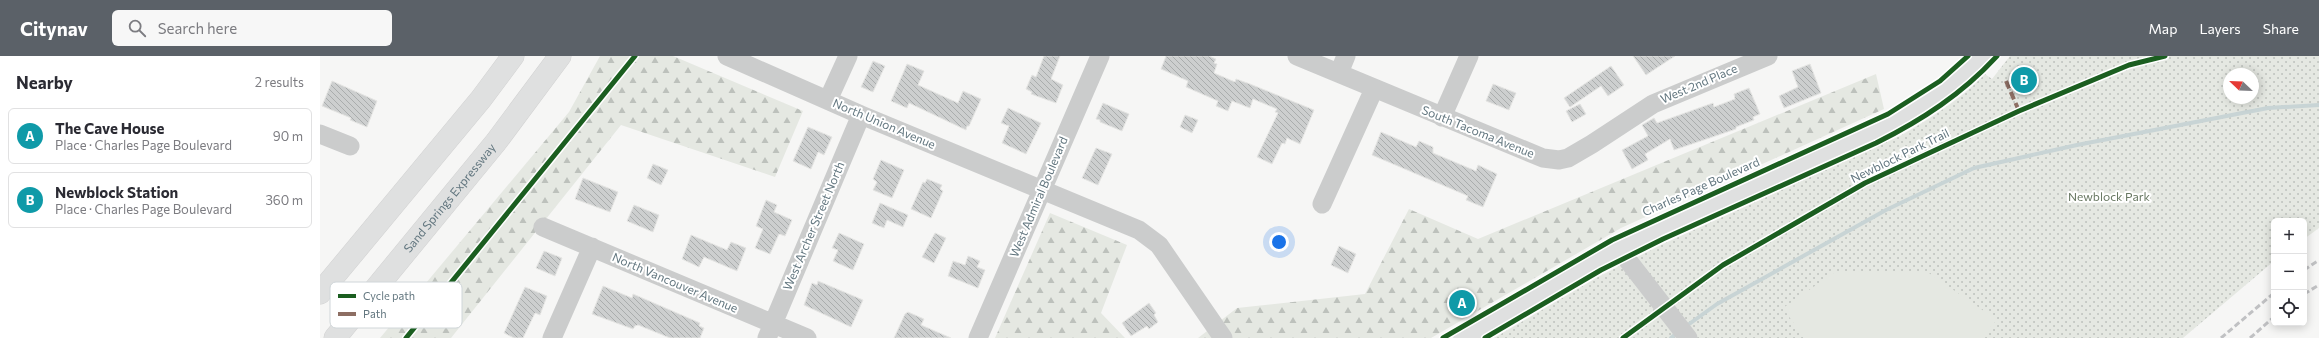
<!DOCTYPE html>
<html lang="en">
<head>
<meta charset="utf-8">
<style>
  :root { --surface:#fff; --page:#f7f7f7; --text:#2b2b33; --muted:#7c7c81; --line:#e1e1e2; --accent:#5b6168 }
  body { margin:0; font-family:Commissioner,sans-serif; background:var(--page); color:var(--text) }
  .controls { position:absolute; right:12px; bottom:12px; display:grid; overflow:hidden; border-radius:6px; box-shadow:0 2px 10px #0003 }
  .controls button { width:36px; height:36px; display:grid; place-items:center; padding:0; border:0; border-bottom:1px solid var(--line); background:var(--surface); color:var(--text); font:20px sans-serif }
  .compass { position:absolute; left:1903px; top:12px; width:36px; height:36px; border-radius:50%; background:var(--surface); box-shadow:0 2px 10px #0003; rotate:293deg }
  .you { position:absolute; left:959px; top:186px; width:14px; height:14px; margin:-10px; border:3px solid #fff; border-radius:50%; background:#1a73e8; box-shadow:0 0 0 6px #1a73e833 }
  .badge { display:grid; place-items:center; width:26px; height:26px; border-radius:50%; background:var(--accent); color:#fff; font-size:13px; font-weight:700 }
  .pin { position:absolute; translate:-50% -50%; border:2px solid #fff; box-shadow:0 1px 4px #0006 }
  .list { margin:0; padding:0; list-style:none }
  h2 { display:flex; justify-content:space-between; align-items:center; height:52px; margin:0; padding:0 16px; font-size:17px }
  h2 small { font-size:13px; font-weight:400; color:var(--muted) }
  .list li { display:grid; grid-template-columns:26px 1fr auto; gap:12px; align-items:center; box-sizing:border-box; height:56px; margin:0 8px 8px; padding:0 8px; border:1px solid var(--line); border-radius:6px }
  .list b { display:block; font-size:15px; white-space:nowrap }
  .list p { margin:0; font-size:13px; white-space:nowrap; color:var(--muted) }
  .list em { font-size:13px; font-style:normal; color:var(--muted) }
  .icon { flex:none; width:22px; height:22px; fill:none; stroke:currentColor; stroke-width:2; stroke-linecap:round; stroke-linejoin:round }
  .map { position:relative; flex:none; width:1999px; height:282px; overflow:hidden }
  header { display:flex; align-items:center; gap:24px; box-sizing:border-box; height:56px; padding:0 20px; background:var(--accent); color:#fff }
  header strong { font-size:19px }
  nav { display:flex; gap:22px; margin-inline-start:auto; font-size:14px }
  .search { width:280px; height:36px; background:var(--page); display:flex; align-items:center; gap:10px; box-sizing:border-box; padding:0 14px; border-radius:6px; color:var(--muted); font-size:15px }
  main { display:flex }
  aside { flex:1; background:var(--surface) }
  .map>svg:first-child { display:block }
</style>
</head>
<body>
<header>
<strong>Citynav</strong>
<div class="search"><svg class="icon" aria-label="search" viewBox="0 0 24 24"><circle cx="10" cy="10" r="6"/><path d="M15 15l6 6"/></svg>Search here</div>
<nav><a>Map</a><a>Layers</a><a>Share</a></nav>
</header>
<main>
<aside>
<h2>Nearby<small>2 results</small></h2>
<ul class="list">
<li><span class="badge" style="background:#0f9aa8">A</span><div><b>The Cave House</b><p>Place · Charles Page Boulevard</p></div><em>90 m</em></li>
<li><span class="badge" style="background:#0f9aa8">B</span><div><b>Newblock Station</b><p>Place · Charles Page Boulevard</p></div><em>360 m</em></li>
</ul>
</aside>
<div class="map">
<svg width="1999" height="282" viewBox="0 0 1999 282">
  <defs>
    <pattern id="grass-dots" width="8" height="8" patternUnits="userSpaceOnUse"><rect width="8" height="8" fill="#e5e8e2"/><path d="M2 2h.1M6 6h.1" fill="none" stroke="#bdc1bc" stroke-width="1.8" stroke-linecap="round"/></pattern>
    <pattern id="forest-firs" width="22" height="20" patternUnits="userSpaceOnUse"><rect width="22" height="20" fill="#e5e8e2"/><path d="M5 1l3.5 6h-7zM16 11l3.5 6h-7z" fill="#bdc1bc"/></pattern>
    <pattern id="building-back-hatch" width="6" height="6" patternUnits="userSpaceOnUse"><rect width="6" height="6" fill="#cdcfcf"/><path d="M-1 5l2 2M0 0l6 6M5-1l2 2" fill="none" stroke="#aaadad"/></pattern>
  </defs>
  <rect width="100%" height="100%" fill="#f6f6f5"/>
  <path fill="url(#grass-dots)" fill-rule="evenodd" d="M1690,0H1999V172L1984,183V165H1954V205L1863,282H1174L1278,221L1343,188L1580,80C1611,62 1640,44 1665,18L1672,23ZM1909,18H1933V42H1909Z"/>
  <path fill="url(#forest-firs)" d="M280,0H353L483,55L455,121L301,69L131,282H60L249,56Z
    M1556,18L1564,53L1301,172L1111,282H878L917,252L1045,238L1089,153L1158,183Z
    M730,157L807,189L781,257L805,282H675Z"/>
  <path fill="#e5e8e2" d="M1606,215L1677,264L1661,282H1484L1463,252L1515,216Z"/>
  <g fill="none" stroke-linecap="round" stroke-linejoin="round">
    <path stroke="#c8d4d5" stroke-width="4" d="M1365,271L1397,248L1566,154L1654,112L1757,89L1948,52L1999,49
      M1351,282L1358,276"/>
  </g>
  <path fill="url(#building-back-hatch)" stroke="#e6e6e4" d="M724,0H740L731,23L743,29L736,47L711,38L712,36L706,33L712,19L716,21Z
    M846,0H889L896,3L894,7L897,8L894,17L915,26L916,23L930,28L994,54L980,88L967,82L965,88L962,87L952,108L937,101L958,57L955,56L957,53L933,43L930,52L912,45L908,55L896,50L898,45L866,31L868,25L841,13Z
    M1313,0H1355L1326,19Z
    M553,5L565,10L553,36L541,31Z
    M587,8L604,15L598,29L638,47L643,35L661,43L649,70H647L646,74L589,47L587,52L571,45Z
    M1490,8L1501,37L1464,52L1459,40L1478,31L1472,15Z
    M1291,10L1304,29L1288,40L1281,30L1250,51L1244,42Z
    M12,25L57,45L47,71L30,64L31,62L2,50Z
    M1173,28L1196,37L1189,54L1166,45Z
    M1429,32L1440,58L1433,61L1434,64L1416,71V73L1354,94L1350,83L1325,98L1328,104L1312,113L1302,94L1328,80L1322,69L1334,62L1337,67L1393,47L1394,51L1415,43L1414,38Z
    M783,47L809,58L802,75L780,66V64L776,63Z
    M1260,48L1266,58L1252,66L1246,55Z
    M688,52L721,67L706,98L682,87L689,70L681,67Z
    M865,59L878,64L872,77L860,71Z
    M488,71L512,81L504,99L498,96L491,113L473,105Z
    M1061,76L1096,91L1099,85L1113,91V97L1156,115L1158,109L1177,118L1163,151L1146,144L1148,140L1052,99Z
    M776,92L792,98L778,129L762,122Z
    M561,104L584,114L572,142L553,134L557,126L553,123Z
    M333,108L348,114L341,129L327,122Z
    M263,122L298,136L290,156L255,143Z
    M607,123L622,129L620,133L623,135L611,162L591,153L603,126L605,127Z
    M446,144L457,149L454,156L472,164L465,180L459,178L450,198L435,192L443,173L436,170Z
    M560,147L588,159L583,171L567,164L564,172L552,167Z
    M314,149L339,159L333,176L307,165Z
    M519,177L544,188L533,214L513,205L518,194L512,192Z
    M615,177L626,182L614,207L602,201Z
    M371,179L407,194L411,186L426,192L417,215L384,201L379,211L362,203Z
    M1019,190L1036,198L1028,217L1011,209Z
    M224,195L242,202L235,220L216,212Z
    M648,200L660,205L657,211L665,214L658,232L628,220L633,205L645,209Z
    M498,225L543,244L531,271L484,249L492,227L497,229Z
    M283,230L312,242L313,238L380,267L379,270L384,272L380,282H350L318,269L315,270L313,273L272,258Z
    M205,231L227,240L220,259L215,257L203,282H194L184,277Z
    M829,247L836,257L834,259L838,266L829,273L827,270L811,280L802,267Z
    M588,256L604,263L601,269L631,282H574L585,258Z"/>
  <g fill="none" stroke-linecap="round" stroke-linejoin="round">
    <defs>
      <path id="major" d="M1145,282L1299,193L1582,64L1639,24L1663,0"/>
      <g id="highway">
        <path d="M0,237L161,43L193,0"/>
        <path id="s1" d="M15,282L176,86L240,0"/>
      </g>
    </defs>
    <use href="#major" stroke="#d2d3d3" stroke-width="23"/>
    <use href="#highway" stroke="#d2d2d2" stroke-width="23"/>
    <path stroke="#cbcccc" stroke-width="19" d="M407,0L541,59L819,174L839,189L903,282
      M977,0L1223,102L1239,104L1248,102L1272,88L1333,48L1448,0
      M1019,17L1026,0
      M508,44L528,0
      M1122,61L1149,0
      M0,78L30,90
      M1002,148L1054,33
      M223,171L487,282
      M1299,193L1368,282
      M232,282L272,191
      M447,282L541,59
      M658,282L780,0"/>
    <use href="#major" stroke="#dfe0e0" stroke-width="22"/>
    <use href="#highway" stroke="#dfe0e0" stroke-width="22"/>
    <path stroke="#c0c1c3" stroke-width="3" stroke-dasharray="6 3" stroke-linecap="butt" d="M1984,214L1999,204
      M1984,238L1999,229
      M1901,282L1954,237
      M1930,282L1954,261"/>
    <path stroke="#8d6e63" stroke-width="4" stroke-dasharray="8 4" stroke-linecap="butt" d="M1686,25L1699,55"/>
    <defs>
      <path id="cycleway" d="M86,282L315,0
        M1123,282L1292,184L1568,58L1620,25L1648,0
        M1165,282L1281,214L1343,183L1556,87C1602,64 1642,38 1677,0
        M1303,282L1403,209L1545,127L1699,55L1809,9L1845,0"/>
    </defs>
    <use href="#cycleway" stroke="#fff" stroke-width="8"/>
    <use href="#cycleway" stroke="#1b5e20" stroke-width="5"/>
  </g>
  <g text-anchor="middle" stroke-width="4" stroke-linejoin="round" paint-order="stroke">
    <g font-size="12" fill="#62767f" stroke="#fff">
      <text transform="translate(1379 28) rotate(-23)" y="4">West 2nd Place</text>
      <text transform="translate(564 68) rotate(23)" y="4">North Union Avenue</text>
      <text transform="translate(1158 76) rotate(22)" y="4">South Tacoma Avenue</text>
      <text transform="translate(1580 100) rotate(-26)" y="4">Newblock Park Trail</text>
      <text transform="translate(1381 131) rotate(-24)" y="4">Charles Page Boulevard</text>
      <text transform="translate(719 141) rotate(-67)" y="4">West Admiral Boulevard</text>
      <text dy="4" stroke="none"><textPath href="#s1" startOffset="181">Sand Springs Expressway</textPath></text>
      <text transform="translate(494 170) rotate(-67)" y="4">West Archer Street North</text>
      <text transform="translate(355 227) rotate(23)" y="4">North Vancouver Avenue</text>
    </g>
    <g font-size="12" fill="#677761" stroke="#fff">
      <text x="1789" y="145">Newblock Park</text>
    </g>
  </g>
  <rect x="10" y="226" width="132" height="46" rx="6" fill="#fff" stroke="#d0d6d9" stroke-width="1"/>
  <rect x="18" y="238" width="18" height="4" fill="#1b5e20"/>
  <rect x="18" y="256" width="18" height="4" fill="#8d6e63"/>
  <g font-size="11" fill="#62767f">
    <text x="43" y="244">Cycle path</text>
    <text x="43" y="262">Path</text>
  </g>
</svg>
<div class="controls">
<button>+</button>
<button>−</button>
<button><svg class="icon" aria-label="locate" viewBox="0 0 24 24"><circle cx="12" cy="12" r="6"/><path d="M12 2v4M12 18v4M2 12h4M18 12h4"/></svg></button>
</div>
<svg class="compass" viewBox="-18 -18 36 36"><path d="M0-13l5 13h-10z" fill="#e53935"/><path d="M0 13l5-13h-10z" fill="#7c7c81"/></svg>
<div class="you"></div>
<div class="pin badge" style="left:1142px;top:247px;background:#0f9aa8">A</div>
<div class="pin badge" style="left:1704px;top:24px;background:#0f9aa8">B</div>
</div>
</main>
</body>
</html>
